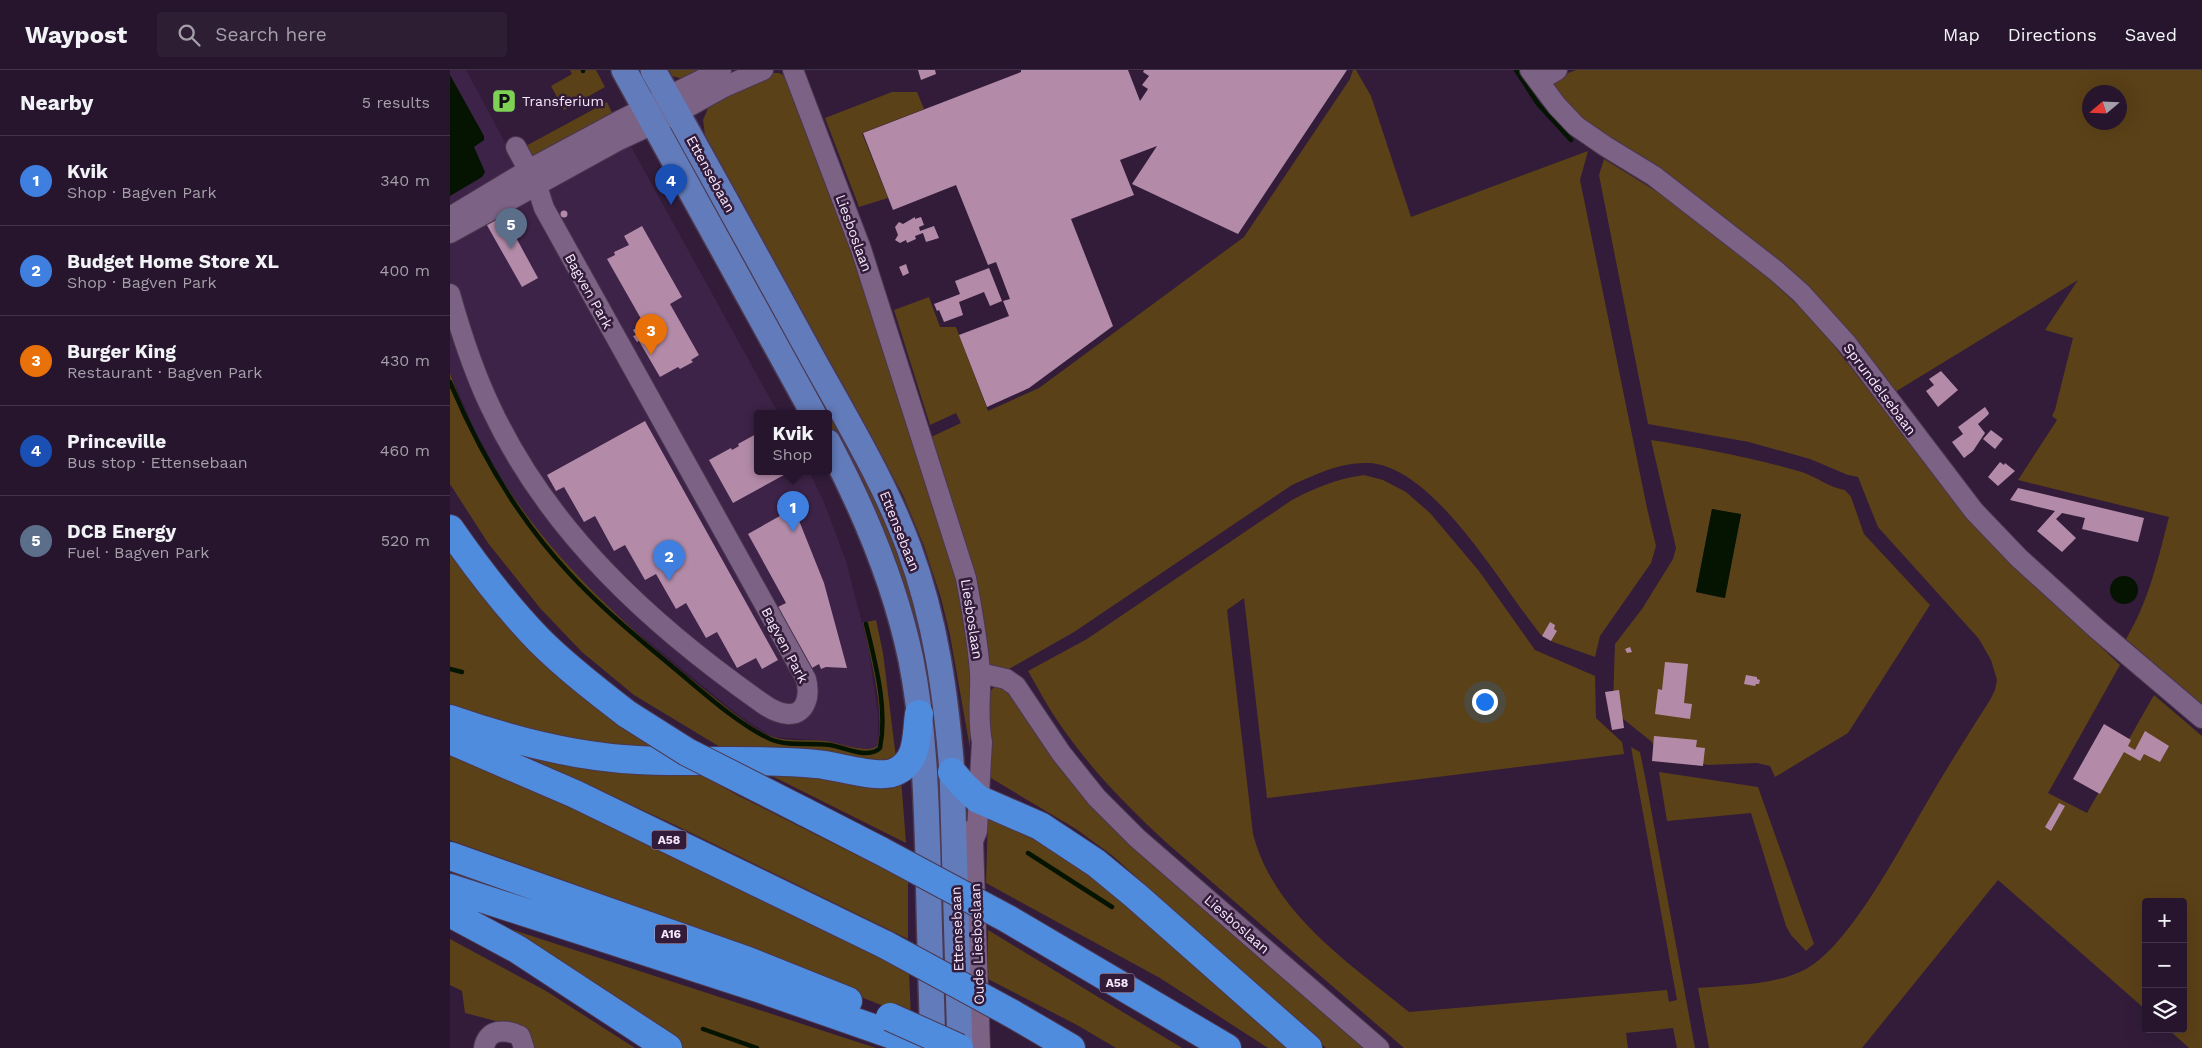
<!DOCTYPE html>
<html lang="en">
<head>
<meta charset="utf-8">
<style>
  :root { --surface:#26152c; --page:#2e1e34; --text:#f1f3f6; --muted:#a49fa9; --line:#423448; --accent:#0f766e }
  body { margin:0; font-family:"Work Sans",sans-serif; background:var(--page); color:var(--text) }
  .controls { position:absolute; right:15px; bottom:15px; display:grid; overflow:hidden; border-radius:5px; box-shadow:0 5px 20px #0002 }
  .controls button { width:45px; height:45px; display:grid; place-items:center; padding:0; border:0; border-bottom:1px solid var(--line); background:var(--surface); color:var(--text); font:25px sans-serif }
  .compass { position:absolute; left:1632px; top:15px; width:45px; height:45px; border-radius:50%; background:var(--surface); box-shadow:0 5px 20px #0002; rotate:251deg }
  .you { position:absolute; left:1034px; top:631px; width:18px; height:18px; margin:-12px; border:4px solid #fff; border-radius:50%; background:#1a73e8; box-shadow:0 0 0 8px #1a73e833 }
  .badge { display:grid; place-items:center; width:32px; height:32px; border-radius:50%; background:var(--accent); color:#fff; font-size:16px; font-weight:700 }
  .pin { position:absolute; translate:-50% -41px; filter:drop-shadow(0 1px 2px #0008) }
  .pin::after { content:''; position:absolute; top:26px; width:18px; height:15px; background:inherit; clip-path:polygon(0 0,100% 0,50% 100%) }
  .popup { position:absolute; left:304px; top:340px; width:78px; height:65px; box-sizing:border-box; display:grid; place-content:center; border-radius:5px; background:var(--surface); filter:drop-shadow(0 1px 4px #0005); font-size:16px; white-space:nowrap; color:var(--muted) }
  .popup b { font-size:19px; color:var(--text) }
  .popup::after { content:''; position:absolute; left:50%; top:100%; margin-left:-10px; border:10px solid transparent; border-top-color:var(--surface) }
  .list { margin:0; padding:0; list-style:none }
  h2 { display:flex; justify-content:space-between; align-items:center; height:65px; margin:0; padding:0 20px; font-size:21px }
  h2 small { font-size:16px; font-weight:400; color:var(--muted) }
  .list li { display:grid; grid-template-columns:32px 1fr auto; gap:15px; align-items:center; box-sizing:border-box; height:90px; padding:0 20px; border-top:1px solid var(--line) }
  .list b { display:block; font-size:19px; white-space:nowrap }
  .list p { margin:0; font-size:16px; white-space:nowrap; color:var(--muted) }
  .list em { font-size:16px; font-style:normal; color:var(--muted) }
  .icon { flex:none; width:28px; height:28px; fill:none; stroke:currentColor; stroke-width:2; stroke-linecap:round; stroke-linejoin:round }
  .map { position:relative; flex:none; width:1752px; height:978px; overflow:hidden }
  header { display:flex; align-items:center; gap:30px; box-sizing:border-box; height:70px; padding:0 25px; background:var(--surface); border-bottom:1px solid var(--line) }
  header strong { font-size:24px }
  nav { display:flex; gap:28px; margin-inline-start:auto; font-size:18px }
  .search { width:350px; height:45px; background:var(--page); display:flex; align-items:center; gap:12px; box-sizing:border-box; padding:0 18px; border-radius:5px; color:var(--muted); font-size:19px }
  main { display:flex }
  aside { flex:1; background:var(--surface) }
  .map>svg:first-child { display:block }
</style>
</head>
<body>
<header>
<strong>Waypost</strong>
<div class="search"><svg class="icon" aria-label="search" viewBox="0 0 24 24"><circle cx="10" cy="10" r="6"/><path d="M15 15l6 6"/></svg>Search here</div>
<nav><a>Map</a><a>Directions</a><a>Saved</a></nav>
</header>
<main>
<aside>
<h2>Nearby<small>5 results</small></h2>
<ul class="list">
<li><span class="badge" style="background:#3f7fe0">1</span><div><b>Kvik</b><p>Shop · Bagven Park</p></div><em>340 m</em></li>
<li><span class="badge" style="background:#3f7fe0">2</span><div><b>Budget Home Store XL</b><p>Shop · Bagven Park</p></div><em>400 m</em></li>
<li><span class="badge" style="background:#e8710a">3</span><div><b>Burger King</b><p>Restaurant · Bagven Park</p></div><em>430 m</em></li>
<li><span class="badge" style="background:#1a4fb4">4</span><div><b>Princeville</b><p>Bus stop · Ettensebaan</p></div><em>460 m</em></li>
<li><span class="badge" style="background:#5c6f8a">5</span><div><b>DCB Energy</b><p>Fuel · Bagven Park</p></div><em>520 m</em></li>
</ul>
</aside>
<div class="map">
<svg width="1752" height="978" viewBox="0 0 1752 978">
  <rect width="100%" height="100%" fill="#321c3a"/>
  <path fill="#3d2347" d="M0,0H16L83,124L179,73L328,343H308V401H359L373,430L396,491L418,576L428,645V673L424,679L415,680L366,670L322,667L286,643L177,554L125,505L83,456L52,410L25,361L0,303Z"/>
  <path fill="#5b4117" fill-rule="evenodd" d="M120,0H146L155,17L114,40L101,16L122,4Z
    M219,0H256L237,10L222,6Z
    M903,0H906L921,26L961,147L1138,81L1130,110L1197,438L1206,476L1201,493L1150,566L1145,587L1103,572L1091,565C1053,519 984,395 918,393C890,392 867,404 842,415L624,562L557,600L535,595L516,477L481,367L511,353L506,343L480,355L444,240L479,227L490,257H506L538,341L589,318L794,167L900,9Z
    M1126,0H1752V635L1676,569C1699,531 1708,489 1719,447L1568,410L1607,350L1602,346L1605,340L1623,268L1595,260L1628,210L1445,322L1410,279L1127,43L1107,21L1100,10ZM1640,22H1670V52H1640Z
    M320,3H329L337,7L400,165L507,503L521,587L520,678L500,565L491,528L474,476L453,425L255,65L253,50L259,36Z
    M442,22H467L474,39L412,63L438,128L409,137L375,48Z
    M157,32L163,45L87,87L79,85L74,77Z
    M1154,89L1222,131L1292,184L1364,250L1501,426L1607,535L1670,595L1598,723L1637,743L1704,625L1752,666V978H1739L1718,959H1733V832H1696V940L1548,810L1412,978H1259L1248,918C1282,915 1320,916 1352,901C1397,881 1450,778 1476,734C1496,699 1518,665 1540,630L1545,620L1547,610L1541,590L1529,569L1428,457L1408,407L1398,405L1360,389L1299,372L1198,354L1149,105Z
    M296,196L336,256L452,481L486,617L503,978H493L479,633L471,575L460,533L443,483L425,439L378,352V343H373L293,198Z
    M0,303C45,434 141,528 246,613C264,627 303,661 323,667C340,672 359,669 376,671C388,673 418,684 427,676C436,645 420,585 413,553L426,550L433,583L446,688L434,692L280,683L184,625L132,582L90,538L38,473L0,414Z
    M1201,370C1252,378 1303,388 1352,402C1367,407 1380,418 1395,420L1401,427L1414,464L1480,535L1398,663L1325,707L1320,696L1307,693L1257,695L1231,686L1206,682L1202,672L1167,644L1163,634L1165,574L1192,539L1223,489L1226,478ZM1262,439L1291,445L1274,528L1246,522Z
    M914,405L933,410L956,422L980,443L1029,501L1085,580L1145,606L1146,648L1172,672L1174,684L817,728L794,528L777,540L803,764C824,844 899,893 959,942L1217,920L1219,932L1227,930L1181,677L1190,682L1196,712L1245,978H1227L1223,958L1176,963L1178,978H954L718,774C682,741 648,707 619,667C603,646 591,624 578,601L637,569L842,430C867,417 886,409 914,405Z
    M0,478L170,654L213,683L144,676L0,640Z
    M544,617L556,618L610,696L918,978H876L663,786L626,759L539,707V623Z
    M30,665L235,696L289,726L458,811V869L225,755Z
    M0,678L364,852L459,903L461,947L321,891L190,843L135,818L0,770Z
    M310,700L451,709L456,773Z
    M1209,702L1308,717L1364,874L1356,881L1341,865L1336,856L1301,743L1217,751Z
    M538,744L609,778L851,978H818L710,908L536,813Z
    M33,850L426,978H226Z
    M538,860L732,978H666L627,955L538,909Z
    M0,869L96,921L185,978H85L78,962L65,956L15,943L12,921L0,915Z"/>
  <path fill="#041400" d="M0,5L34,66V70L24,77L35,102L32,107L0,126Z
    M1262,439L1291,444L1275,528L1246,522Z
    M1660 520a14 14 0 1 1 28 0a14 14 0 1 1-28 0Z"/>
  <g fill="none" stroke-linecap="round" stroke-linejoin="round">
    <path stroke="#041400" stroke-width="4.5" d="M133,0V1
      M1066,0L1088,34L1121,70
      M0,312C29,382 67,447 119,503C153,540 193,572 231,604C256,625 291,656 320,669C337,677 361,672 380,675C394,677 418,690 430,678C438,638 425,592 416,554
      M0,599L12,602
      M578,783L662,837
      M253,959L307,978"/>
  </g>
  <path fill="#b38ba8" d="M468,0H485L486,4L471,10Z
    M571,0H678L690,31L698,19L692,15L699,6L693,2L694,0H897L788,164L682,114L707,76L670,90L684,125L621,149L663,256L579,318L537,337L509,265L559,246L553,231L560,229L546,192L538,195L506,115L443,140L413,63L571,2Z
    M51,140L88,208L72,217L34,150Z
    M110.5 144a3.5 3.5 0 1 1 7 0a3.5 3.5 0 1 1-7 0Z
    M465,147V149L471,147L474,155L469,157L470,161L484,156L489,168L476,172L473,163L465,166L466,169L457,173L456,170L450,173L445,170L448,165L445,157L449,152L453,154Z
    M192,156L232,227L220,234L249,285L241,290L243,292L230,299L228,297L210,307L189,271L187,272L183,266L186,265L183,260L194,254L157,189L165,185L164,182L179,175L174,166Z
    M456,194L459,203L453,206L449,197Z
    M539,198L552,231L540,236L534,222L509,232L513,245L494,252L489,240L487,241L484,234L510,224L505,211Z
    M1491,301L1508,320L1488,337L1476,321L1484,315L1479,309Z
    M1535,337L1539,343L1538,345L1528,354L1535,363L1523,381L1514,388L1502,372L1513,364L1508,357Z
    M195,351L328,590L312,599L306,588L287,598L267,562L256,568L236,533L226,539L206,504L195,510L175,475L164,481L145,446L134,452L114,417L106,421L97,405Z
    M1541,360L1553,369L1545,379L1533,369Z
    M308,363V401H332L334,405L283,433L259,390L281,378L282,380L289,376L288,374Z
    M1550,392L1554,395L1555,393L1565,401L1548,416L1538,407Z
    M1568,418L1694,448L1688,472L1632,459L1635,448L1612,443L1606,449L1626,468L1612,482L1587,461L1605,441L1560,430Z
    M344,438L374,513L397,598L376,597L371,599L369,594L362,598L328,537L336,533L298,464Z
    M1100,552L1105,555L1104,559L1107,561L1101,571L1092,566Z
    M1180,577L1182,582L1177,583L1175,579Z
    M1215,592L1238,594L1234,633L1242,634L1240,649L1205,644L1208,619L1212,620Z
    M1296,605L1307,607V609L1310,610L1309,614H1306L1305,616L1294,614Z
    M1169,620L1174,658L1162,660L1155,622Z
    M1654,654L1681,670L1678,676L1685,680L1695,661L1719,676L1710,692L1694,684L1690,691L1674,682L1650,724L1623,709Z
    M1204,666L1247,670L1246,677L1255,678L1253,696L1202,691Z
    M1609,733L1615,736L1601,761L1595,757Z"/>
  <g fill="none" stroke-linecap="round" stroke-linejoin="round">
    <defs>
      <path id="minor" d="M343,0L411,179L516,508C522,540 528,571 530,603C531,626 527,649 532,672L527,761L523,771
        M1080,0L1107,36L1126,56L1155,76L1204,106L1325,200L1351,223L1397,274L1524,441L1569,488L1647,559L1752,648
        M1088,11L1107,0
        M0,147L78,100L169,51L271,0
        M0,163L167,71L227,43L274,17L313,0
        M0,224C11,263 23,301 41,338C99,462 201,555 312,633C327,644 351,653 357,628C358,622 358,616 356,609L94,138L87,116L66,77
        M530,603L556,609L566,616L611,683L647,728L687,768L929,978
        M521,760L523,771L530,978
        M34,978C37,958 56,959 70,966L74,978"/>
      <path id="major" d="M174,0L363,343
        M203,0C255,92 306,185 357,278C393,344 433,408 459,478C486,551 496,626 502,702L510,978
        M378,372C415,442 445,513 461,590C474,655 476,723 478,789C479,852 481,915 483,978"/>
      <path id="highway" d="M0,459C27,498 56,536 89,570C116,597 147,621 177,644
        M0,649C60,670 124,687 188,690C247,693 307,688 366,694C386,695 430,711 447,701C469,690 466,664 469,644
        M0,670L125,724L436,875
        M502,702L514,716L528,729L590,756L646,793L686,826L858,978
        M353,741L431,781
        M0,786L298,891L398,931
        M0,818L311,919L440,964L474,978
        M0,843L67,879L218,978
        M558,849L777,978
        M561,943L621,978"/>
    </defs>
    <use href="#minor" stroke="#4a3750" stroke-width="22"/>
    <use href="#major" stroke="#4a3750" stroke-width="28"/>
    <use href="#highway" stroke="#4a3750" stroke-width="30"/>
    <use href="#minor" stroke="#7c6285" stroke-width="20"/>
    <use href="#major" stroke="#627bba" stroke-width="25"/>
    <use href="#highway" stroke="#508cde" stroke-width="28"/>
    <defs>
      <path id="highway-bridge" d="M177,644L237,682L353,741
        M431,781L558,849
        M436,875L561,943
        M440,947L509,978"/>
    </defs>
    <use href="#highway-bridge" stroke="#4a3750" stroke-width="30" stroke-linecap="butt"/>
    <use href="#highway-bridge" stroke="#508cde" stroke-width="28"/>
  </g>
  <defs>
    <symbol id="parking-square" viewBox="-11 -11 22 22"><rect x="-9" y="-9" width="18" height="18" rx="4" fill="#7dd154" stroke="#321c3a"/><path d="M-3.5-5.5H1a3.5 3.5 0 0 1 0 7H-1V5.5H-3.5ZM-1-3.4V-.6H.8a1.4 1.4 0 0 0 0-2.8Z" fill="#111"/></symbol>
  </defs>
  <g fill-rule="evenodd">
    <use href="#parking-square" x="40" y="17" width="28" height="28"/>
  </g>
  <g text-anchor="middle" stroke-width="5" stroke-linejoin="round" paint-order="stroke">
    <g fill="#321c3a" stroke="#bbaac1" stroke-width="1">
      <rect x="201.5" y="760.5" width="35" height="19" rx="4"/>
      <rect x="205" y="854.5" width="32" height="19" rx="4"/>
      <rect x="649.5" y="903.5" width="35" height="19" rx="4"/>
    </g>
    <g font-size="12" font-weight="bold" fill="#f6e7fb">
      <text x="219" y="774">A58</text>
      <text x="221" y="868">A16</text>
      <text x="667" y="917">A58</text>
    </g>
    <g font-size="14" fill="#f6e7fb" stroke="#321c3a" text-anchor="start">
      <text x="72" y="36">Transferium</text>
    </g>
    <g font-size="14" fill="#f6e7fb" stroke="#321c3a">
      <text transform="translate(261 104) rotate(61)" y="5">Ettensebaan</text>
      <text transform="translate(404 163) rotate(70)" y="5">Liesboslaan</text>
      <text transform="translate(139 221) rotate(61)" y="5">Bagven Park</text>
      <text transform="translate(1430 319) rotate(53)" y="5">Sprundelsebaan</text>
      <text transform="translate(450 461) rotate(68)" y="5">Ettensebaan</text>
      <text transform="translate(522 549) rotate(81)" y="5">Liesboslaan</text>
      <text transform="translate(335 575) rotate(62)" y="5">Bagven Park</text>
      <text transform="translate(787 854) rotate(41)" y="5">Liesboslaan</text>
      <text transform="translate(507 859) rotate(-92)" y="5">Ettensebaan</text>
      <text transform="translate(527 874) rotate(-92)" y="5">Oude Liesboslaan</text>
    </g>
  </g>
</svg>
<div class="controls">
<button>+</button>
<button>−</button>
<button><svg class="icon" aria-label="layers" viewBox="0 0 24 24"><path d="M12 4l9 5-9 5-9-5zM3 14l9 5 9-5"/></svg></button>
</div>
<svg class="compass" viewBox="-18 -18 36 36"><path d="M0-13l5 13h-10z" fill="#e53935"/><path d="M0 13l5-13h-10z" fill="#a49fa9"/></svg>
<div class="you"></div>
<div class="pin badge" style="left:343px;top:462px;background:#3f7fe0">1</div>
<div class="popup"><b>Kvik</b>Shop</div>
<div class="pin badge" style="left:219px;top:511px;background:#3f7fe0">2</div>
<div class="pin badge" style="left:201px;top:285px;background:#e8710a">3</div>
<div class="pin badge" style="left:221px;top:135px;background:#1a4fb4">4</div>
<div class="pin badge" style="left:61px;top:179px;background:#5c6f8a">5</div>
</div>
</main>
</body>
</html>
